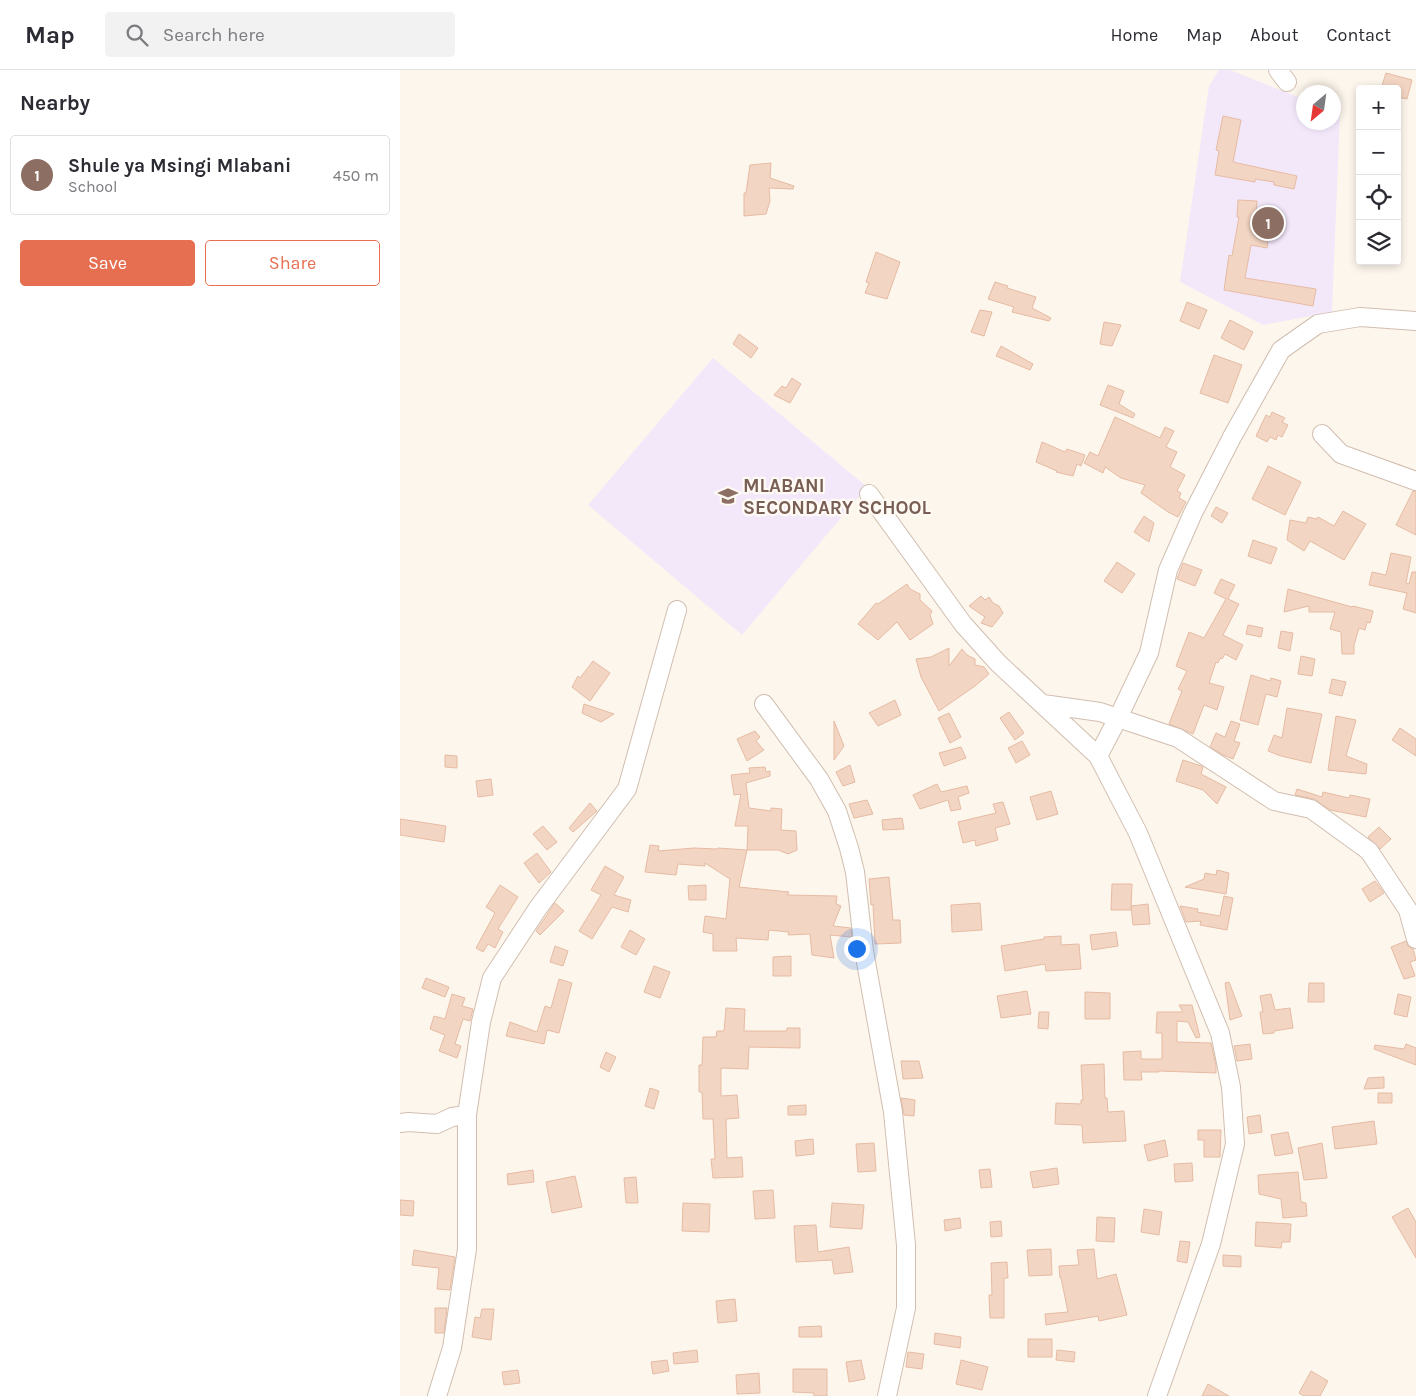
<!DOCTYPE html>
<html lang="en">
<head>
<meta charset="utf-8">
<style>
  :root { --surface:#fff; --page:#f2f2f3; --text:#2b2b33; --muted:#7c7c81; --line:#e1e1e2; --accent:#e76f51 }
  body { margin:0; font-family:Karla,sans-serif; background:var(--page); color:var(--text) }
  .controls { position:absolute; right:15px; top:15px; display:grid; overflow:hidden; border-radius:5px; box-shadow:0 2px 8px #0003 }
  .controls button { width:45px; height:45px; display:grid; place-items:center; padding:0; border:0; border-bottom:1px solid var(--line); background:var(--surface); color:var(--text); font:25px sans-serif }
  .compass { position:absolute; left:896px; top:15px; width:45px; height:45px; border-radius:50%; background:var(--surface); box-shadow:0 2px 8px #0003; rotate:209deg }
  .you { position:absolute; left:456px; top:878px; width:18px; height:18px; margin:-12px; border:4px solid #fff; border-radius:50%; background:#1a73e8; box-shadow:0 0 0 8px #1a73e833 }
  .badge { display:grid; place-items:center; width:32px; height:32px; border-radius:50%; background:var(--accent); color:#fff; font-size:16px; font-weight:700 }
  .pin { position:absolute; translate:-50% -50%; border:2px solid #fff; box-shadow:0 1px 5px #0006 }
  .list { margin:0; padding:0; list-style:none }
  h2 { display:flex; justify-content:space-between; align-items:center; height:65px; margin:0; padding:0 20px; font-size:21px }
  h2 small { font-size:16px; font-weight:400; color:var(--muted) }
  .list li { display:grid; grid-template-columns:32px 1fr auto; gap:15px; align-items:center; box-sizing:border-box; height:80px; margin:0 10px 10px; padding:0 10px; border:1px solid var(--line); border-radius:5px }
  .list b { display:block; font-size:19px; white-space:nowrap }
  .list p { margin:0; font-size:16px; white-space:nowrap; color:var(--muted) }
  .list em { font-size:16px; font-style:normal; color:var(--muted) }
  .actions { display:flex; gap:10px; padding:15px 20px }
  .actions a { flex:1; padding:11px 0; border:1px solid var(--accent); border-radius:5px; text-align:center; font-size:18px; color:var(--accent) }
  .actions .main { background:var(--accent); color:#fff }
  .icon { flex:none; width:28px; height:28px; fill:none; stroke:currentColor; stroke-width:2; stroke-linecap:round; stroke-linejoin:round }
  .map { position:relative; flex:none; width:1016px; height:1326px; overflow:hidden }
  header { display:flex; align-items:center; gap:30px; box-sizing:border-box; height:70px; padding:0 25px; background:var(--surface); border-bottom:1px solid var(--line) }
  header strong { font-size:24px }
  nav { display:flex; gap:28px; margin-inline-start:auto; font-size:18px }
  .search { width:350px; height:45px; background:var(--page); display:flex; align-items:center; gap:12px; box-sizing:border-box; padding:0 18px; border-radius:5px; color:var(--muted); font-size:19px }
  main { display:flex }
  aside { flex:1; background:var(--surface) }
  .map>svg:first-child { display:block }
</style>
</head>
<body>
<header>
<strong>Map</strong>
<div class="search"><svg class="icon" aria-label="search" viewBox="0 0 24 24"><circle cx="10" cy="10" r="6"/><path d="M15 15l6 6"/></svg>Search here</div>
<nav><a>Home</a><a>Map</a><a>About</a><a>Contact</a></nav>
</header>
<main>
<aside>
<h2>Nearby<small></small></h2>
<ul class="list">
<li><span class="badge" style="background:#8d6e63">1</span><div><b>Shule ya Msingi Mlabani</b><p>School</p></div><em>450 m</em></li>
</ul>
<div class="actions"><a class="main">Save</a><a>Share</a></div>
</aside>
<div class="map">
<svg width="1016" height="1326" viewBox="0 0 1016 1326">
  <rect width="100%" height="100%" fill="#fdf6ec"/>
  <path fill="#f3e8fa" d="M819,0H830L903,29L904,52H934V41L940,43L932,242L863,255L780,212L809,16Z
    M313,288L467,417L342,565L188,435Z"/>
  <path fill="#f3d5c3" stroke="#e6bba3" d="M986,3L1012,10L1007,29L997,27V19H981Z
    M823,46L841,50L833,92L897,106L894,119L874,115V112L855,109V112L815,105L819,81L816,80Z
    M371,93L370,108L394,116L393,119L369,118L370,131L366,144L344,146V123H346L350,95Z
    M838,130L857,131L855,153L870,155L867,178L851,175L845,208L916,219L913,236L824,220L829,185L832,186L839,147H837Z
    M476,182L500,192L487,229L465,223L469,213L466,212Z
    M595,212L608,216L607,218L636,227L632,238L651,248L649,251L612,242L614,237L588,229Z
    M787,232L807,240L799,259L780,251Z
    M580,240L592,242L584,266L571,262Z
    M830,250L853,262L844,280L821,268Z
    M704,252L721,255L712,276L700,274Z
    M339,264L358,278L351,288L333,274Z
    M601,276L633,294L630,300L596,286Z
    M814,285L842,295L828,333L800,323Z
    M392,308L401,314L390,333L374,325L382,316L386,318Z
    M708,315L724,321L719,334L735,344L733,348L700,335Z
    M872,342L885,348L882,352L888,355L882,367L878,365L876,370L870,367L867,372L856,366L866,345L870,347Z
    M715,347L760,368L765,357L774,361L766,377L777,382L770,397L785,405L777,421L781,423L779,428L786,432L778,447L768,442L741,423L745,415L721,408L705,397L703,403L684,393L690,382L698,386Z
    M642,372L665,382L667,379L685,385L681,396L677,394L673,406L656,402L657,401L636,392Z
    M868,396L901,412L885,445L852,429Z
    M1013,421H1016V465L996,455Z
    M816,437L828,443L822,453L811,446Z
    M943,441L966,454L944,490L910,471L904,481L887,470L890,450L906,453L908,447L917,449L918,447L934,456Z
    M744,446L754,453L749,472L734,462Z
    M853,470L877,478L871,494L848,486Z
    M991,483L1011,487L1006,513L1009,514L1012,502H1016V543L1003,539L1007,523L969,515L972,502L986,505Z
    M717,492L735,504L722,523L704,511Z
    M783,493L802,500L795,516L777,509Z
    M821,509L835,515L828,529L839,534L823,565L843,575L836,590L825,584L822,589L820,588L818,593L816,592L809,613L824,617L817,640L804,635L793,664L769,654L782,621L778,619L787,601L776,596L789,562L804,568L826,529L814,523Z
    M507,514L510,519L520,524V530L532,541L530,545L533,554L510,570L497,552L478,570L458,554L476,533L478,534Z
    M888,519L952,537L953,536L973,541L970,553L967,552L965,560L959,558L954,575V584H942L941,562L930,559L935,542H909V536L884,542Z
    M581,526L585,530L589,527L593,533L599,536L603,543L592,557L581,553L585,547L569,536Z
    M848,555L863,558L861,567L846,564Z
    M881,561L893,563L890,581L878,578Z
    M549,578V596L562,579L567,585L575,589V595L584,597L589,604L575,616L539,641L521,607L516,589L531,587Z
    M901,586L915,589L912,606L898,604Z
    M193,591L210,603L190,631L172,617L178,606L180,608Z
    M851,605L870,611L871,608L881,611L877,627L866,624L858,655L840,650Z
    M932,609L946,612L942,626L929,623Z
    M495,630L501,645L478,656L469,643Z
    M184,634L214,644L201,652L182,643Z
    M887,638L922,644L911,693L881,686L868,681L874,665L882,668Z
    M609,642L624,663L615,670L600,648Z
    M549,643L561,667L550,673L538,648Z
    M936,646L956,650L946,686L967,694L966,704L928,700Z
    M434,651L444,676L434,690Z
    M831,651L840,654L834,671L840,673L833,689L823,685L810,677L816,663L825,667Z
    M1000,658L1016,669V686L992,670Z
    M355,661L360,667L356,671L364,680L347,691L337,669Z
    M622,671L630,685L616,693L608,678Z
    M561,677L566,688L544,696L539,683Z
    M45,685L57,686V698L45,697Z
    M783,690L801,696L803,697L801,704L826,717L817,734L803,720L776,711Z
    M450,695L455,712L443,716L436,702Z
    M365,697L366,702L370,701V706L346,713L349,738L371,741V738L382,739L381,760L396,761L397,780L388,784L378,780H347L348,756H335L341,724L334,725L331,705L350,703L349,698Z
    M91,709L93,725L78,727L76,711Z
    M537,714L541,722L567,716L569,723L558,727L561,739L551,741L548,730L520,739L513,725Z
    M897,719L922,727L923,722L949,728L950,725L970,729L966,747L930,740L914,729L895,725Z
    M651,721L658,744L637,750L630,727Z
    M467,730L473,744L454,748L449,734Z
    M603,732L610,754L595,758L598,770L576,776L575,770L563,773L558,752L596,743L593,734Z
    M190,733L197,741L173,762L169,758Z
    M502,748L504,759L483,760L482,750Z
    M0,749L46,756L44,772L0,765Z
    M143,756L157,772L147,780L133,764Z
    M979,757L991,769L980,779L968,767Z
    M250,775L259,776L258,781L294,778L317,779L318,778L347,780L339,817L389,822L387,825L437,826L436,834L441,836L433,856L451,858L452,867L430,865L434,888L412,885L410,864L388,865L389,862L369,860L368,870L336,868L337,881H313V864L303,862L305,846L326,849L330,809L305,793V796L278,794L276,805L245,802Z
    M137,783L151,802L139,813L124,793Z
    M205,796L224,807L214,825L231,830L228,842L212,837L192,869L179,861L201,825L191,820Z
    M817,800L829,803L826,824L785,817L804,809L805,803L816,805Z
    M489,807L493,850H500L501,873L475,874L473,834L471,835L469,809Z
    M975,811L984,823L970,832L962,819Z
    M712,814H732L731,840H711Z
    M100,815L118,827L98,859L103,862L95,878L88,874L83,882L76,878L95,843L86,837Z
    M306,815V830H289L288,816Z
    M824,826L833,828L827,860L800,855L801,851L786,852L780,836L798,839L797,842L820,846Z
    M155,833L164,841L140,865L136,861Z
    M580,833L582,860L552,862L551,835Z
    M748,834L750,854L733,855L731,836Z
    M230,860L245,869L236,885L221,877Z
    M716,862L718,876L692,880L690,865Z
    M661,866V875L679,874L681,899L646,901L645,894L605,901L601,876L644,869V867Z
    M1006,871L1008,876L1013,879L1016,890L1010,892L1015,906L1004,909L991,877Z
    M155,876L168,881L163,896L150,892Z
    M391,886V906H373V887Z
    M254,896L270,902L260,928L244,922Z
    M26,908L49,917L45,927L22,918Z
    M159,909L172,913L159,963L147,960L144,974L106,966L110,952L137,962L145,936L151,938Z
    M829,912L842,946L830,950L825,913Z
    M909,913H924V932H908Z
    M627,921L631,944L601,948L597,926Z
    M685,922L710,923V949H685Z
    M52,924L65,928L62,936L73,939L70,951L63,949L55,974L61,976L57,988L39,981L45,965L30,959L34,946L45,949Z
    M871,924L875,940L890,938L893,958L874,961V963L863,964L860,942H863L860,926Z
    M998,924L1011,927L1007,947L994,944Z
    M779,935H792L800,967L796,968L788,952L777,951V972L811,973L816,995V1003L759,1001V1002H741L742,1010H724L723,982L741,981V989H762V963H756L757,942H783Z
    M326,938L345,939L344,961H387V958H400V978L349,977L348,999L321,998V1026L337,1025L339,1048L326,1049L327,1088L342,1087L343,1107L313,1108L311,1089H315L313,1049H303L302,1022H299V995H302L303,967H316L317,961H324Z
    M639,942H649L648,959L638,958Z
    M850,974L852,989L837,991L834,976Z
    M1006,974L1016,978V995L974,979L975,975L1004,979Z
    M206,982L216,987L209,1002L200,997Z
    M501,991H519L523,1008L503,1009Z
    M704,994L705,1028H707L708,1042L724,1041L726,1071L683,1073L682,1055L655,1054L656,1033L681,1034V1030H683L681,995Z
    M984,1007V1018L964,1019L968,1008Z
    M250,1018L259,1021L254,1039L245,1036Z
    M978,1023H992V1033H978Z
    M501,1028L515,1030L514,1046L504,1045Z
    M406,1035V1045H388V1036Z
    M860,1045L862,1062L849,1064L847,1047Z
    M974,1051L977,1074L935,1079L932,1057Z
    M798,1060H821L820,1087H804V1070H798Z
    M888,1062L893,1083L875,1086L871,1065Z
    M413,1069L414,1084L396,1086L395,1071Z
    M765,1070L768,1086L748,1091L744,1075Z
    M474,1073L476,1101L458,1102L456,1074Z
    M922,1073L927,1108L904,1110L898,1078Z
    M792,1093L793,1111L775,1112L774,1094Z
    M657,1098L659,1114L633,1118L630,1102Z
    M590,1099L592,1117L581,1118L579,1100Z
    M133,1100L134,1112L108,1115L107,1104Z
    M898,1102L901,1132L906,1133L907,1146L883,1148L881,1129L859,1124L858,1105Z
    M175,1106L182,1137L152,1143L146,1112Z
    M236,1107L238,1133H226L224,1108Z
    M373,1120L375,1148L355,1149L353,1121Z
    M0,1130L14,1131L13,1146L0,1145Z
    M283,1133L310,1134L309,1162L282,1161Z
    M432,1133L464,1135L462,1159L430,1157Z
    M1008,1138L1016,1152V1188L992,1147Z
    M744,1139L762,1142L759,1165L741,1162Z
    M697,1147L715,1148L714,1172L696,1171Z
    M560,1148L561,1158L545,1161L544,1150Z
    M601,1151L602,1166L591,1167L590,1152Z
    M856,1152L891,1154L890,1172H882L881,1178L855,1176Z
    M416,1155L418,1182L449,1177L453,1202L434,1204L432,1190L396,1192L394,1156Z
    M780,1171L790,1172L787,1193L777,1191Z
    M651,1179L652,1205L629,1206L627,1180Z
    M694,1179L697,1209L716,1204L727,1245L699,1251L698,1246L646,1255L645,1244L668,1242L661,1208H660L659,1196L679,1195L677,1180Z
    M14,1180L55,1187L50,1220L37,1219L39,1198L12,1195Z
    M823,1185L841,1186V1197L823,1196Z
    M607,1192L608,1208H604V1248H590L589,1225H592L591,1193Z
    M335,1229L337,1251L318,1253L316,1231Z
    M35,1238H47L44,1263H35Z
    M82,1239H94L91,1270L72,1267L75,1247L80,1248Z
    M421,1256L422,1267H399V1257Z
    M535,1263L561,1267L560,1278L534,1274Z
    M628,1269H652V1287H628Z
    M297,1280L298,1292L274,1294L273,1283Z
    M657,1280L675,1282L674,1292L656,1290Z
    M508,1282L524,1284L522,1299L506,1297Z
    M267,1290L269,1301L253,1304L251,1292Z
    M461,1290L465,1309L449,1312L446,1292Z
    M561,1290L588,1297L582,1320L556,1314Z
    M393,1299H427V1326H414V1323L393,1322Z
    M118,1300L120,1313L104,1315L102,1302Z
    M911,1301L928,1311L920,1326H904L899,1323Z
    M359,1303L360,1323L337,1324L336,1305Z
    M808,1314L829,1326H802Z"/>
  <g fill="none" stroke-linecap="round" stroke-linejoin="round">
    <defs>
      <path id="minor" d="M878,0L887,12
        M922,364L941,384L1016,411
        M469,424L563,554L598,593L698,686L738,763L820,963L831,1017L835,1074L811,1174L757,1326
        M364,634L419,709L437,741L449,778L455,802L464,881L493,1042L506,1175V1238L487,1326
        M643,634L700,642L778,668L874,731L911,739L969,781L1008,840L1016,869
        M698,686L718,648L749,583L768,500L793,443L832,367L881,280L918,254L960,247L1016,251
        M0,1053L8,1052L37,1054L52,1047L67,1045
        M37,1326L52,1278L67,1179V1045L81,952L92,908L138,838L227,719L277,540"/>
    </defs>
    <use href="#minor" stroke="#d1beb0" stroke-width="20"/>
    <use href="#minor" stroke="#fff" stroke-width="18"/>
  </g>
  <defs>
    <symbol id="school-bare" viewBox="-9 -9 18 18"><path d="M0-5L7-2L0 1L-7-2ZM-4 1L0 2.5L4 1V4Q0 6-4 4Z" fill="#8d6e63" stroke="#fffaf3" stroke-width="2.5" paint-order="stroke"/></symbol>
  </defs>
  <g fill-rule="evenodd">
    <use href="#school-bare" x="314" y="412" width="28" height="28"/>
  </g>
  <g text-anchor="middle" stroke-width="4.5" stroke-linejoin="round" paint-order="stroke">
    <g font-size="19" font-weight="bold" fill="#785e54" stroke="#fffaf3" text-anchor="start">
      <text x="343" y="422">MLABANI<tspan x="343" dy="22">SECONDARY SCHOOL</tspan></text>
    </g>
  </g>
</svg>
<div class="controls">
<button>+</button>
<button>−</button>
<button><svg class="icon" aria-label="locate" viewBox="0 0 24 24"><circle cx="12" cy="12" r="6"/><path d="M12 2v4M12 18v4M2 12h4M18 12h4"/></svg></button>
<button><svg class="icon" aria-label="layers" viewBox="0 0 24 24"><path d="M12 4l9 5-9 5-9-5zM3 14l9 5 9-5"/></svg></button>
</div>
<svg class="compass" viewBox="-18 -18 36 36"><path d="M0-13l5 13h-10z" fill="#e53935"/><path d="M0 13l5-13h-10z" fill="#7c7c81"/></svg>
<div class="you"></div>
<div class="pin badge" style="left:868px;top:153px;background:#8d6e63">1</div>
</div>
</main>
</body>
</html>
